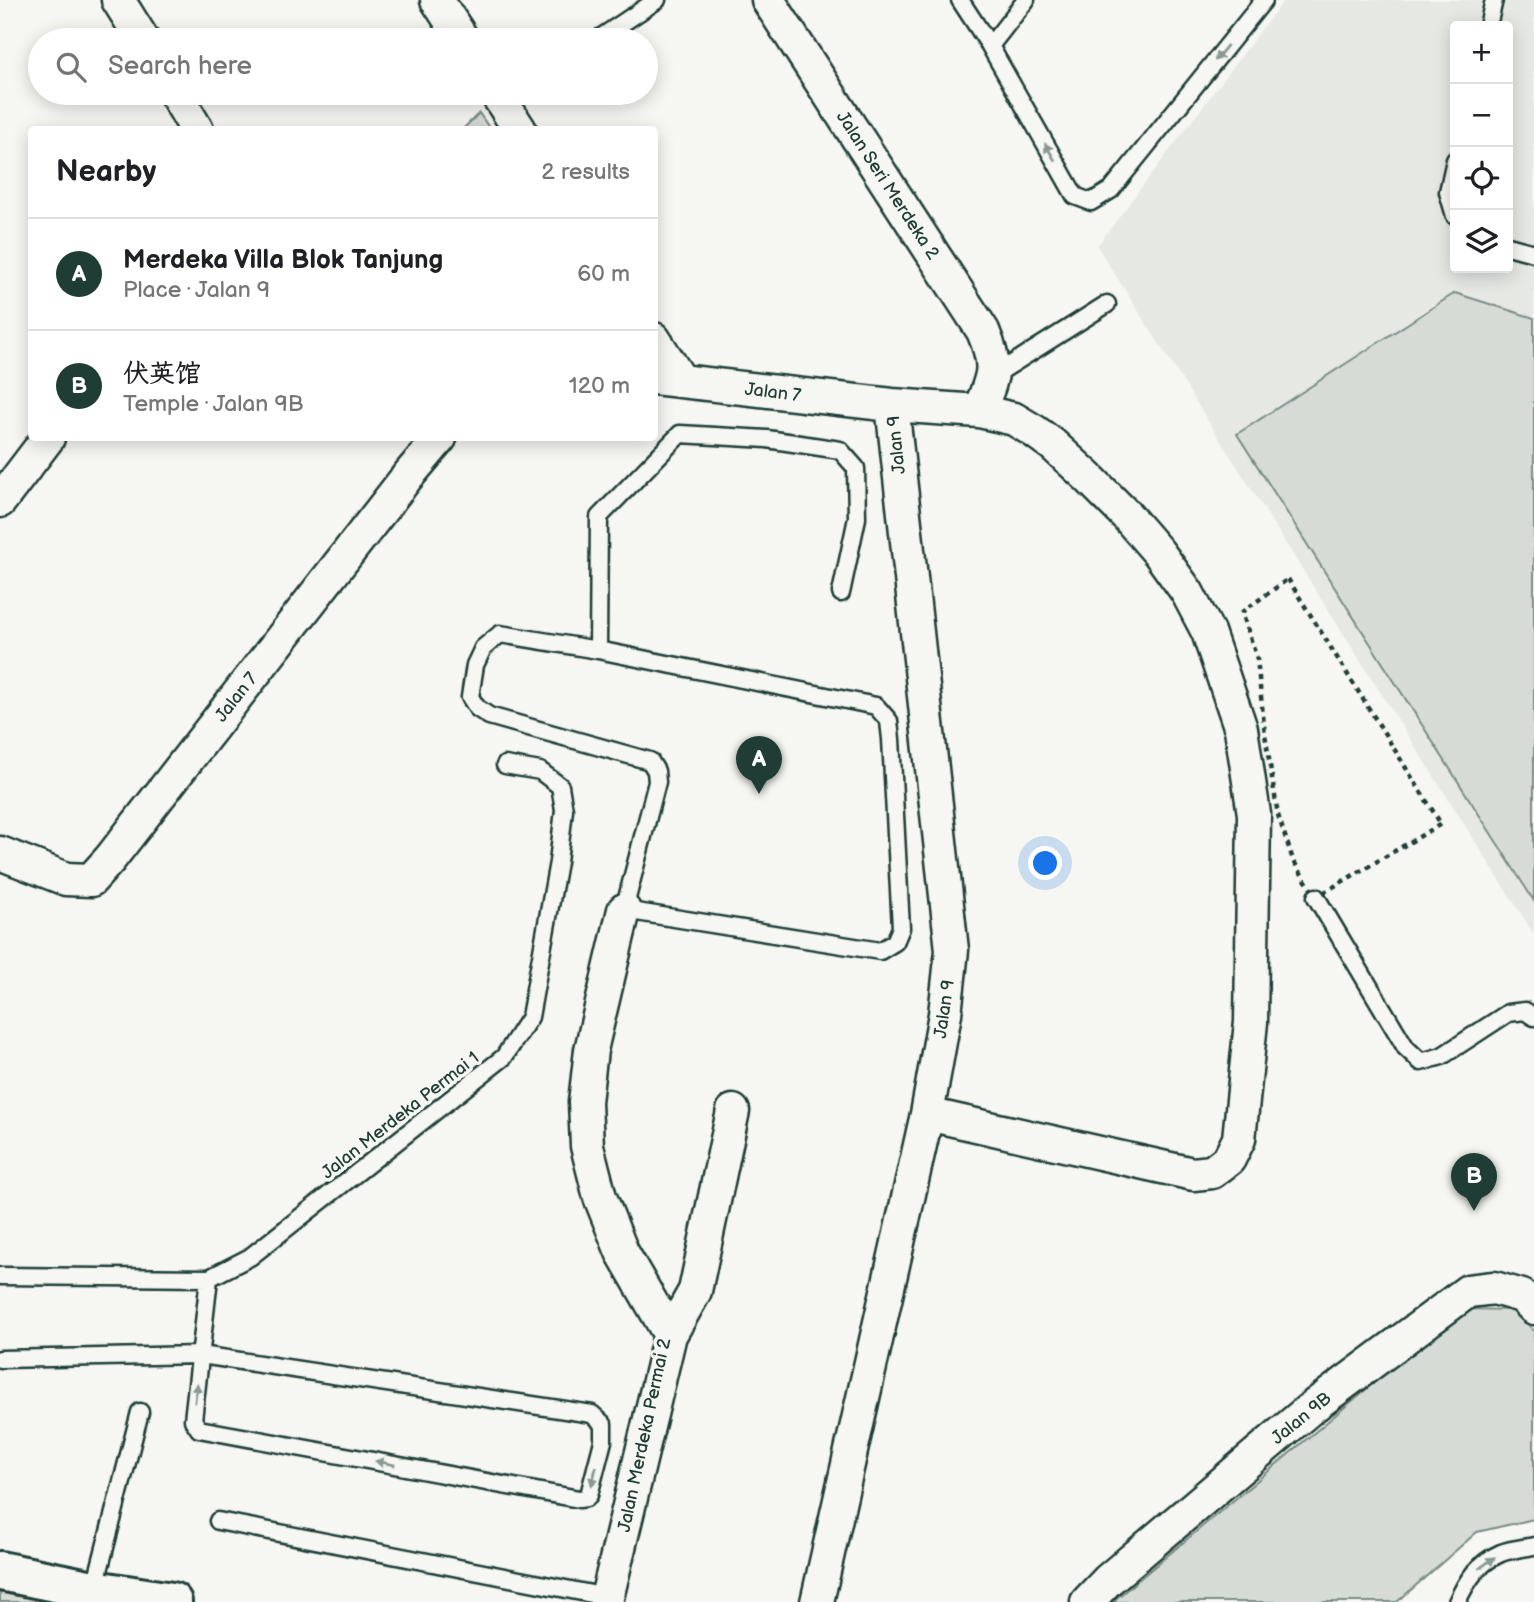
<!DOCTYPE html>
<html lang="en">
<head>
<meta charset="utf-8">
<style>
  :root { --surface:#fff; --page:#f2f2f2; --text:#202124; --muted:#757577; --line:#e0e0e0; --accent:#1f3d34 }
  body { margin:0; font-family:"Balsamiq Sans","LXGW WenKai TC",sans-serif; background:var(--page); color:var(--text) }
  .controls { position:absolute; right:21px; top:21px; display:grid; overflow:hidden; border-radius:7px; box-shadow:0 4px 18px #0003 }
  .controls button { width:63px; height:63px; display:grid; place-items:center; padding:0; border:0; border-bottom:2px solid var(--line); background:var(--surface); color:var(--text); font:35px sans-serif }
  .you { position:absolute; left:1046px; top:864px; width:24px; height:24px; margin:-18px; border:5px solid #fff; border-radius:50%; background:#1a73e8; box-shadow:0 0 0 10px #1a73e833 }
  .badge { display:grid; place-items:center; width:46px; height:46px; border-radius:50%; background:var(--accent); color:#fff; font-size:23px; font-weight:700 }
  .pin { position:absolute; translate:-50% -58px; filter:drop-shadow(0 2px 4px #0008) }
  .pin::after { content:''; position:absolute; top:37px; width:24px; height:21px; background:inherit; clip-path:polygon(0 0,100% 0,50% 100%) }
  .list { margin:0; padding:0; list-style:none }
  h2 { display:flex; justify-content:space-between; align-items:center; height:91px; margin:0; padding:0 28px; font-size:30px }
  h2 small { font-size:23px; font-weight:400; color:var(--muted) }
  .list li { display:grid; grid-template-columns:46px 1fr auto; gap:21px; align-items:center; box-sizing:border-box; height:112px; padding:0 28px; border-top:2px solid var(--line) }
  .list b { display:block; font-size:26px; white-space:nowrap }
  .list p { margin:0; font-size:23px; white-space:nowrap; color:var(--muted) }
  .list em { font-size:23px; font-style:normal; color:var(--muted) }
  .icon { flex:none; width:38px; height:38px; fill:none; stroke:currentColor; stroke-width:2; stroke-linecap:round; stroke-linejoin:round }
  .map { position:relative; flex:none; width:1534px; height:1602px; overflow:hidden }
  .search { position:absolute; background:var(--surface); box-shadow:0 4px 18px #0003; left:28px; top:28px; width:630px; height:77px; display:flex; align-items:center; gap:18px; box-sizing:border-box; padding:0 24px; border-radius:38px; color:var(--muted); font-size:26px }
  .panel { position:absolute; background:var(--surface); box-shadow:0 4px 18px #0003; left:28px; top:126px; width:630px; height:315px; border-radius:7px }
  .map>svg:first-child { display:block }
</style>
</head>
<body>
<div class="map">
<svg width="1534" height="1602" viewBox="0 0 1534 1602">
  <rect width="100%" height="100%" fill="#f6f6f2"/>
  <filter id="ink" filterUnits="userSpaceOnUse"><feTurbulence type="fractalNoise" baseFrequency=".0143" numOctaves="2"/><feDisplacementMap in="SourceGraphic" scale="14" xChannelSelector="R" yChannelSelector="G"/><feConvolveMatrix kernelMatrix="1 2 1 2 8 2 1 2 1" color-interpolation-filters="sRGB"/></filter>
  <g filter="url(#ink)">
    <path fill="#e6e8e4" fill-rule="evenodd" d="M1284,0H1534V934L1097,246ZM1455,26H1508V268H1455Z"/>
    <path fill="#d6dbd6" stroke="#7a8c85" stroke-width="2" d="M479,113L490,129H463Z
      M1455,293L1534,318V901L1237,434Z
      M1462,1309L1515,1310L1534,1331V1519L1477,1532L1397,1602H1112Z
      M0,1584L70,1602H0Z"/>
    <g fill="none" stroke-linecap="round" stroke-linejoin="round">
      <defs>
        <path id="lane" d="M960,0L990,46L1075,196L1091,202L1111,190L1264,0
          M1488,26L1494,0
          M597,40L657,0
          M990,46L1026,0
          M1455,160L1448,192L1455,216
          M1508,246L1534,253
          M993,376L1107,304
          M500,634L598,650L876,706L889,721L891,739L901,928L895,942L880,951L624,910L657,782L656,771L650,761L489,716L477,708L470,697L475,665L483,648Z
          M598,650L599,517L680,434L767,439L840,450L856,468L857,518L841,593
          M1316,897L1406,1048L1421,1062L1442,1056L1508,1013L1525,1011L1534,1017
          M0,1276L209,1278L250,1257L504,1057L530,1017L558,862L564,810L560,786L540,771L505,765
          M0,1359L201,1355L592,1414L603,1424V1441L589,1495L586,1498L579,1499L199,1429L193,1420L209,1278
          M218,1521L607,1597
          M94,1590L140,1412
          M1457,1602C1467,1580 1478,1563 1501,1553C1511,1549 1524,1548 1534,1546"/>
        <path id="street" d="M118,0L143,40
          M437,0L463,40
          M768,0L983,331C999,369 993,376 979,411
          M175,93L197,130
          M496,93L520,130
          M654,339L681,381
          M654,378L892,405L979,411L1014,419L1034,431L1052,444L1089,478L1127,516L1159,553L1187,592L1208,632L1241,729L1254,814L1251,1022L1239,1139L1229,1159L1212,1172L1193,1174L927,1114
          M0,501L48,438
          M0,853L66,879L91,880L110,859L407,477L440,438
          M670,1335L695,1291L733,1111
          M606,1602L670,1335L622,1252L600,1197L587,1146L585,1102L591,1050L624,910
          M817,1602L927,1114L945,1014L952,950L892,405
          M1087,1602L1108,1580L1311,1408L1468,1291L1494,1288L1522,1296L1534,1308"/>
        <path id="secondary" d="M0,1571L94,1590L172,1602"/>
      </defs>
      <use href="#lane" stroke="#1f3d34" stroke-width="21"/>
      <use href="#street" stroke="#1f3d34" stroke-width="37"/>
      <use href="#secondary" stroke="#1f3d34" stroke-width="44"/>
      <path stroke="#1f3d34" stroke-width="4.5" stroke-dasharray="5 5" stroke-linecap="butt" d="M1288,579L1441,824L1316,897L1293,860L1278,815L1265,734L1257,659L1242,612Z"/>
      <use href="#lane" stroke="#f6f6f2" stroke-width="16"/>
      <use href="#street" stroke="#f6f6f2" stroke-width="32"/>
      <use href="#secondary" stroke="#f6f6f2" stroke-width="38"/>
    </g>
    <defs><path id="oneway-solid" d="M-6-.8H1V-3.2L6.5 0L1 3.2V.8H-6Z" transform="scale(1.75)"/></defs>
    <g fill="#8a9a93">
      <use href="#oneway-solid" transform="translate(1221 53) rotate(129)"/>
      <use href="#oneway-solid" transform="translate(1050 152) rotate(-120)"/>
      <use href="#oneway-solid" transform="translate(196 1393) rotate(-83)"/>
      <use href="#oneway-solid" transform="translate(385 1463) rotate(-169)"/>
      <use href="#oneway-solid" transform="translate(594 1476) rotate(104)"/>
      <use href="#oneway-solid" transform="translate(1487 1563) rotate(-36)"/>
    </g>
  </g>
  <g text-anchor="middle" stroke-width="7" stroke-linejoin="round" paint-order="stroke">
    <g font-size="18" fill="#1f3d34" stroke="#f6f6f2">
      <text transform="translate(888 185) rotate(57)" y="6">Jalan Seri Merdeka 2</text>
      <text transform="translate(773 392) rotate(7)" y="6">Jalan 7</text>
      <text transform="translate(896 445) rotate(-96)" y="6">Jalan 9</text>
      <text transform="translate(236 697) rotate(-52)" y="6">Jalan 7</text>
      <text transform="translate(944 1009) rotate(-82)" y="6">Jalan 9</text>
      <text transform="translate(400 1115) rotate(-38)" y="6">Jalan Merdeka Permai 1</text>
      <text transform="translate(1301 1418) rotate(-39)" y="6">Jalan 9B</text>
      <text transform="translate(644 1435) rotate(-78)" y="6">Jalan Merdeka Permai 2</text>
    </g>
  </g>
</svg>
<div class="controls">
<button>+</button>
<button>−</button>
<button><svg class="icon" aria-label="locate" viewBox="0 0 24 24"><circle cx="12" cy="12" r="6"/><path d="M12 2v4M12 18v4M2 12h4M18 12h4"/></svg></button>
<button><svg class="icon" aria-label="layers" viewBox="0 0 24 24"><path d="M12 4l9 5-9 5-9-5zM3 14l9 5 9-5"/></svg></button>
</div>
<div class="you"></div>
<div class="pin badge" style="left:759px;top:794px">A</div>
<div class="pin badge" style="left:1474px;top:1211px">B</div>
<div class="search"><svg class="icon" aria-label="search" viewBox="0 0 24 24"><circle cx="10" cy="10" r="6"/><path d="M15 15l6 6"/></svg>Search here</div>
<section class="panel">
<h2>Nearby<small>2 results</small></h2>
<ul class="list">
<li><span class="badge">A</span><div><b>Merdeka Villa Blok Tanjung</b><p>Place · Jalan 9</p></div><em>60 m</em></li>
<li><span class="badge">B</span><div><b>伏英馆</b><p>Temple · Jalan 9B</p></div><em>120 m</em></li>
</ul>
</section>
</div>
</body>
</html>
